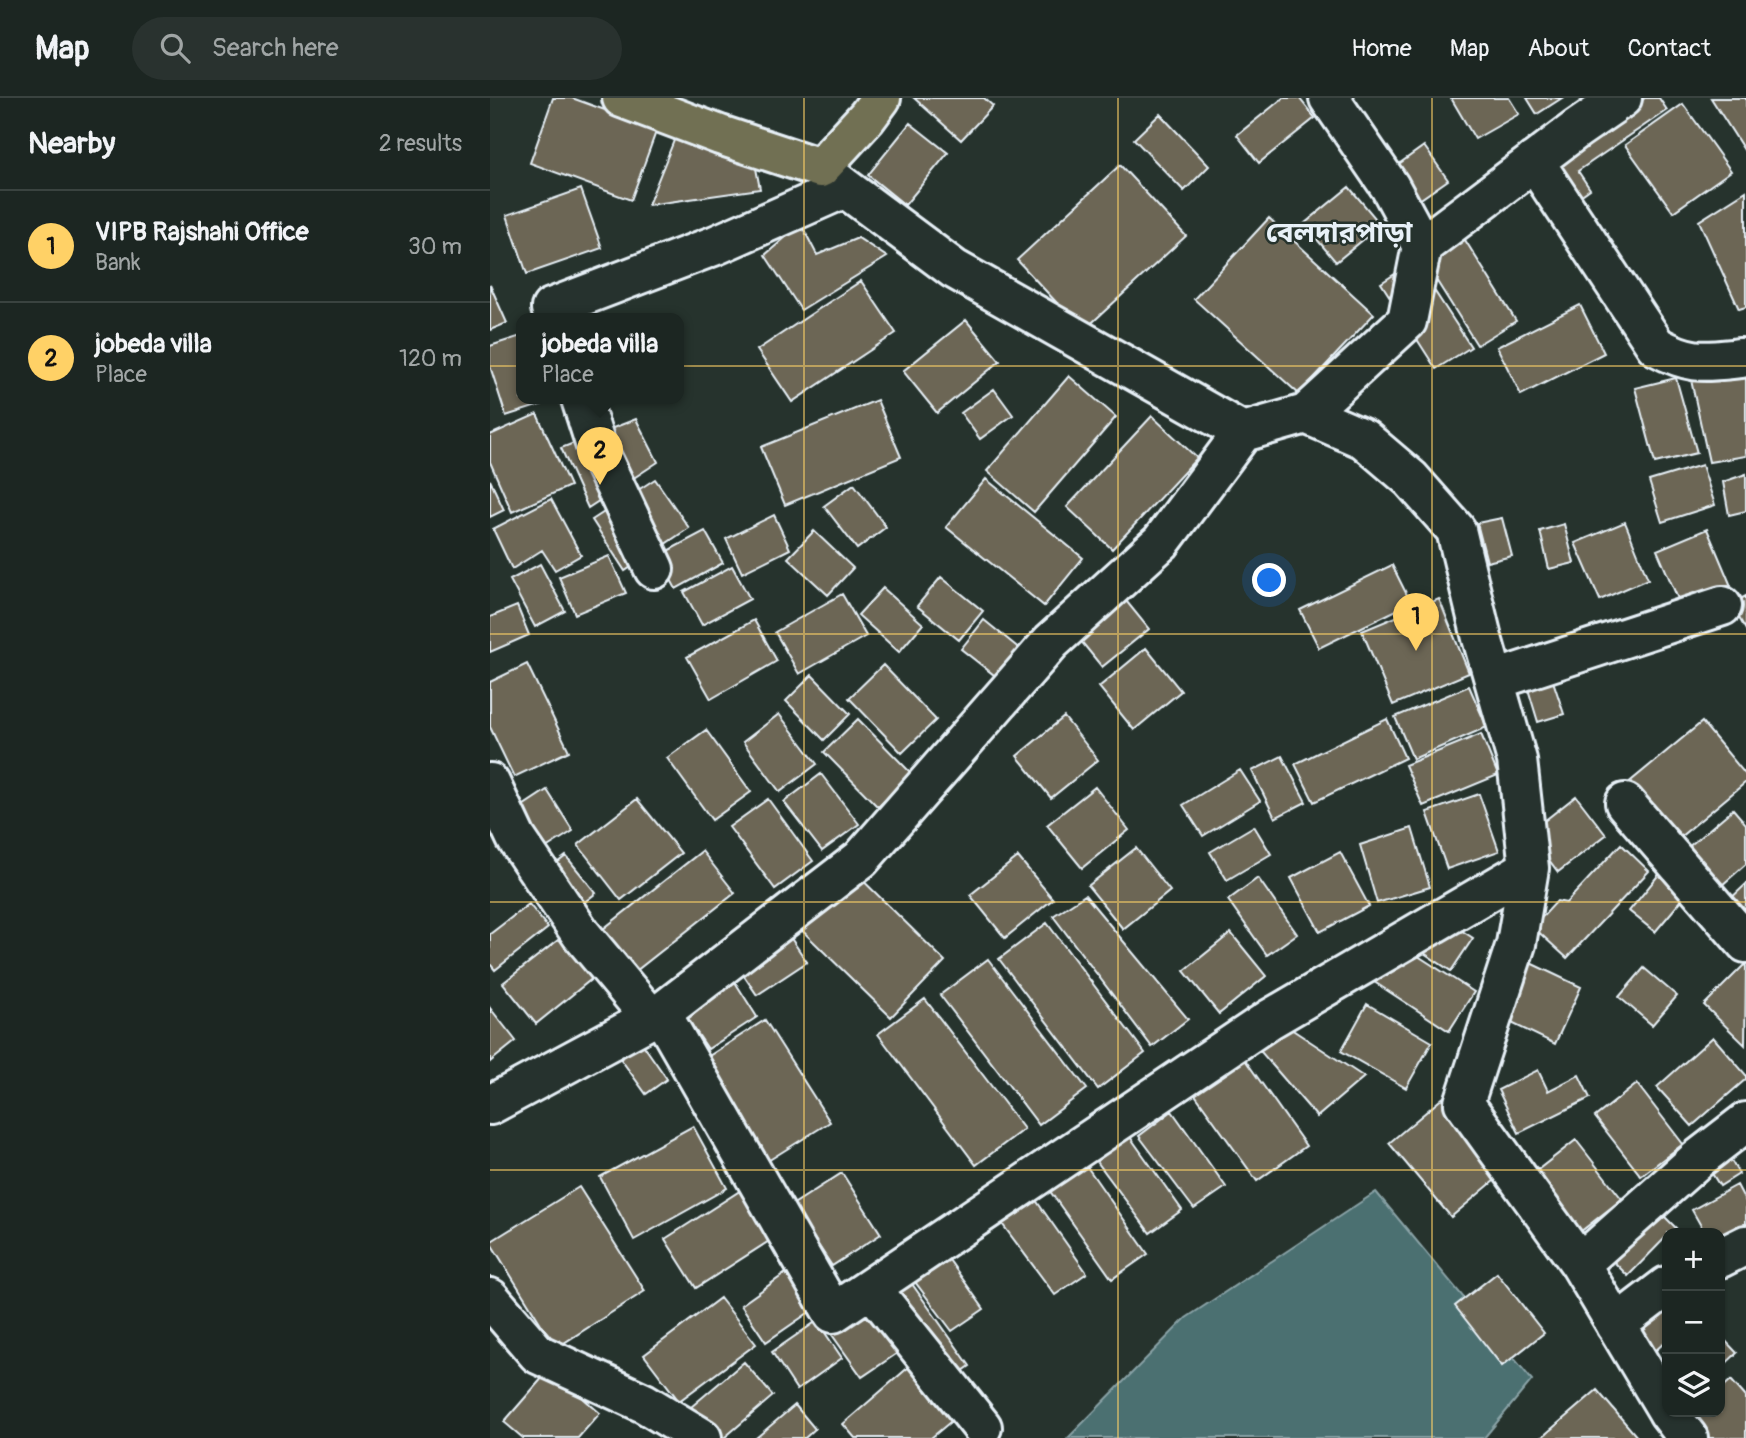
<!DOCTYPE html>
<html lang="en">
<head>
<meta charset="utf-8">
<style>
  :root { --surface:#1c2622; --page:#29322f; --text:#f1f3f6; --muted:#a0a5a5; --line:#3a4340; --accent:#ffd166 }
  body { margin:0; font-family:Pangolin,"Noto Sans Bengali",sans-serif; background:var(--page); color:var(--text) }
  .controls { position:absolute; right:21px; bottom:21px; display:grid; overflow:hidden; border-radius:14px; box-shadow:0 2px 5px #0004 }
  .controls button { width:63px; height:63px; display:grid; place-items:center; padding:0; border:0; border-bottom:2px solid var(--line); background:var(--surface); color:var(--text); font:35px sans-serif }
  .you { position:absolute; left:780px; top:483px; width:24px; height:24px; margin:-18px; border:5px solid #fff; border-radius:50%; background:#1a73e8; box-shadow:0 0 0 10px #1a73e833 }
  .badge { display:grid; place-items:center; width:46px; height:46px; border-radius:50%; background:var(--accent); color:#111; font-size:23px; font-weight:700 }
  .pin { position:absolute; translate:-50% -58px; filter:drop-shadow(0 2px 4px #0008) }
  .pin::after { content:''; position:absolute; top:37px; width:24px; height:21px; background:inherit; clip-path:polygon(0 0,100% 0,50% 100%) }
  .popup { position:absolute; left:26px; top:215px; width:168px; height:91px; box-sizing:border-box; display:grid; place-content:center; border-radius:14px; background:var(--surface); filter:drop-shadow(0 2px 5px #0005); font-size:23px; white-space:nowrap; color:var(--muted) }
  .popup b { font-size:26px; color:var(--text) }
  .popup::after { content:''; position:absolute; left:50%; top:100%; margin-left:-14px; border:14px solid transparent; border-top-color:var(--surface) }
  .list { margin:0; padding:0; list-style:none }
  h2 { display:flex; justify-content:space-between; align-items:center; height:91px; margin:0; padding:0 28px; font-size:30px }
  h2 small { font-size:23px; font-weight:400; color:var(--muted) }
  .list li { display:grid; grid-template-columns:46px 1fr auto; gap:21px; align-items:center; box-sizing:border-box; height:112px; padding:0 28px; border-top:2px solid var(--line) }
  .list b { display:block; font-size:26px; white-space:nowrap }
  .list p { margin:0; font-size:23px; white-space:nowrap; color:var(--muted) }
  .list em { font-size:23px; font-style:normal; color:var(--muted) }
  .icon { flex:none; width:38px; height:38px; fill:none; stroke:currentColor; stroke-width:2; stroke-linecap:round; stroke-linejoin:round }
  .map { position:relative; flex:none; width:1256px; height:1340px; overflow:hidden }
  header { display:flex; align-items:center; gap:42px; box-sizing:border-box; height:98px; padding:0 35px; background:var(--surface); border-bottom:2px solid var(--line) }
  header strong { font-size:33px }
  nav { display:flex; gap:38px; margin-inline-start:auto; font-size:24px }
  .search { width:490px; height:63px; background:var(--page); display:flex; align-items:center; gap:18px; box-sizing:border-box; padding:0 24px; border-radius:38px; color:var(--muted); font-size:26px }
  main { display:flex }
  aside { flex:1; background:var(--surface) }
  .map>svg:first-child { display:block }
</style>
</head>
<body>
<header>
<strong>Map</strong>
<div class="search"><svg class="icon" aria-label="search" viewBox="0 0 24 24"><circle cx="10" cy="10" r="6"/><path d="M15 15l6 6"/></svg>Search here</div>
<nav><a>Home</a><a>Map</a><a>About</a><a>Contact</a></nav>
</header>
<main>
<aside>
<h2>Nearby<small>2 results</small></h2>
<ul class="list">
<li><span class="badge">1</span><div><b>VIPB Rajshahi Office</b><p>Bank</p></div><em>30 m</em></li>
<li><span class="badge">2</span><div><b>jobeda villa</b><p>Place</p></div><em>120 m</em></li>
</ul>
</aside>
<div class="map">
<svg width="1256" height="1340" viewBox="0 0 1256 1340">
  <rect width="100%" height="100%" fill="#26332d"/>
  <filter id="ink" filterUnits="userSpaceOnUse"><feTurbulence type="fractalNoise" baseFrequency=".0143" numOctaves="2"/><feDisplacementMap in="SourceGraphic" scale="14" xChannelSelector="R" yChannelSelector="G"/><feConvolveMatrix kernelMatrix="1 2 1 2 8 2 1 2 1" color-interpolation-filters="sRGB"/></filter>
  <g filter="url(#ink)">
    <path fill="#4b6f71" stroke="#8aa3a7" stroke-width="2" d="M886,1094L1042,1282L994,1340H578L696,1220Z"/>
    <path fill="#6c6654" stroke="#e8f1f8" stroke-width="2" d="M63,0H82L167,31L141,102L40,65Z
      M424,0H494L503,8L471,42Z
      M793,0H809L825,20L769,65L747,37Z
      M961,0H1019L1029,16L985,41Z
      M1037,0H1072L1047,16Z
      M1155,0H1169L1177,12L1088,73L1100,91L1083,103L1058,66Z
      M1221,0H1256V55Z
      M1193,6L1241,73L1183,114L1135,47Z
      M670,16L719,68L694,93L644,41Z
      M420,25L458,55L415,107L378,77Z
      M187,35L265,65L270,91L158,107Z
      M934,48L958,82L909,116L885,83Z
      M630,67L696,138L593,233L527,162Z
      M859,89L891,127L846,164L814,126Z
      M91,91L112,150L37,176L17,117Z
      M1256,93V209L1249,211L1209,123Z
      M779,120L884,216L809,296L704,201Z
      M311,126L327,157L368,140L397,159L311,212L275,157Z
      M970,134L1026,223L987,247L931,158Z
      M925,163L981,249L946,271L891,185Z
      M371,183L406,235L302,304L267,252Z
      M0,187L17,225L0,232Z
      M1090,207L1114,255L1031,297L1007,249Z
      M476,222L510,263L447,315L413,273Z
      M31,238V301H62L63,303L16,318L0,268V248Z
      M1256,268V358L1219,364L1201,282Z
      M579,278L626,319L544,414L497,373Z
      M1186,280L1207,355L1165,365L1145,290Z
      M504,291L523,317L490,341L471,315Z
      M387,302L411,359L295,407L271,349Z
      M47,316L80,388L22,414L0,364V337Z
      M662,318L707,360L622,451L577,409Z
      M146,321L168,364L98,410L71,350Z
      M1212,367L1225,407L1172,424L1159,383Z
      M1256,376V413L1239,417L1233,384Z
      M165,381L199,430L135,473L102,422Z
      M496,381L593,460L554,508L456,429Z
      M0,382L14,412L0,419Z
      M364,386L396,429L367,451L334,408Z
      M61,401L91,457L65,472L52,452L22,471L3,431Z
      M284,417L300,451L252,475L236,441Z
      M1012,420L1022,458L997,464L987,425Z
      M1135,424L1158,481L1110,502L1085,445Z
      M1074,426L1084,465L1059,471L1050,433Z
      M1217,431L1241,488L1191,508L1167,452Z
      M215,433L233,465L186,491L168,458Z
      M324,433L363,470L338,497L298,460Z
      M119,458L136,495L85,516L69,479Z
      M50,466L75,513L45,529L20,482Z
      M902,467L921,505L829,550L810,512Z
      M242,468L260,501L212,527L194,494Z
      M451,479L493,513L469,542L427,508Z
      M624,488L659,531L612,569L577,526Z
      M393,490L433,526L409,554L368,517Z
      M352,496L376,538L309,576L285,534Z
      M1256,498V532L1241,506Z
      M949,501L979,575L903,607L872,533Z
      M27,508L39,537L0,554V519Z
      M264,522L287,563L221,601L197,559Z
      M494,522L536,556L513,584L471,551Z
      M656,550L691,593L644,632L609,589Z
      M37,566L79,653L24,679L0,629V584Z
      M393,567L446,622L412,655L359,600Z
      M322,577L360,616L334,642L296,603Z
      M1063,583L1074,616L1048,624L1038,591Z
      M979,588L997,629L923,661L905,619Z
      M289,616L327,666L290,694L253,644Z
      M574,619L608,662L561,700L527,658Z
      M368,621L422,676L388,709L334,654Z
      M897,621L915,660L824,704L805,666Z
      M1212,624L1256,677V684L1184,744L1136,687Z
      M216,632L261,694L222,722L177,660Z
      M991,636L1008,677L933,708L915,667Z
      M792,658L816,704L785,720L762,673Z
      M750,672L770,703L713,738L693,707Z
      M331,676L369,726L332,753L294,704Z
      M605,689L639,732L592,770L557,727Z
      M57,692L83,733L48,755L22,715Z
      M989,696L1009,753L957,771L937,714Z
      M1086,698L1116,737L1068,774L1039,735Z
      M147,701L191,755L131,802L88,747Z
      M278,701L323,763L285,791L239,729Z
      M1243,711L1256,726V766L1223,795L1190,756Z
      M764,728L781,756L737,782L720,754Z
      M922,730L940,789L887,805L870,747Z
      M1131,746L1159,773L1077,860L1043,829L1067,803L1076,805Z
      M646,750L680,793L633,831L598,788Z
      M212,753L245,795L137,880L103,839Z
      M850,754L879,808L830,834L801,780Z
      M76,758L106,795L87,810L58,772Z
      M349,759L455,863L401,919L294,815Z
      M528,759L563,801L515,840L480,797Z
      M1175,769L1201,791L1165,834L1139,813Z
      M768,780L807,836L777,857L738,802Z
      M1256,786V824L1237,804Z
      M595,797L698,921L662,949L563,818Z
      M39,806L58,830L5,872L0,866V836Z
      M943,814L983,840L961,873L922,847Z
      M557,825L655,955L608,991L509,861Z
      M294,830L317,864L267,897L244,863Z
      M741,835L776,878L729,916L694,873Z
      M894,836L984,894L959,933L869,874Z
      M72,839L104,879L46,926L13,885Z
      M498,861L597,991L549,1027L450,897Z
      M1034,862L1091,889L1065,946L1007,918Z
      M1254,867L1256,868L1255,947L1214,907Z
      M1154,870L1187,898L1162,927L1129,899Z
      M245,884L267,919L218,951L195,917Z
      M435,901L534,1031L486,1067L388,936Z
      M877,906L942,944L916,990L851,953Z
      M0,910L26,943L0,964Z
      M275,922L340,1024L273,1066L208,965Z
      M792,925L874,979L827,1019L765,947Z
      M1223,939L1256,977V981L1202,1028L1167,989Z
      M152,945L177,981L156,996L130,960Z
      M746,949L816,1048L767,1083L696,984Z
      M1048,972L1058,993L1089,977L1100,1000L1029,1035L1008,992Z
      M1147,986L1193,1046L1151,1078L1105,1019Z
      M955,998L1017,1072L961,1119L899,1045Z
      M682,1013L736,1089L704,1111L649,1038Z
      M203,1028L237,1090L144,1142L110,1079Z
      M638,1036L692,1112L660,1135L605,1061Z
      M1086,1042L1132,1101L1090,1134L1045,1074Z
      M1232,1047L1249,1076L1230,1088L1212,1060Z
      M593,1063L658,1156L622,1181L557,1089Z
      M352,1075L391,1136L342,1168L302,1107Z
      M1247,1087L1256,1104V1135L1230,1150V1135H1215L1202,1112Z
      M89,1089L155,1193L66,1250L0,1144Z
      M256,1089L287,1138L206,1190L175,1141Z
      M543,1098L597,1175L565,1197L510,1123Z
      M1169,1113L1186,1130L1180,1135H1177V1138L1138,1178L1122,1162Z
      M440,1135L494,1211L462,1233L407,1160Z
      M296,1175L321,1213L276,1244L251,1207Z
      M1007,1175L1054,1235L1012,1268L965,1208Z
      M415,1176L480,1268L444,1293L379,1201Z
      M1177,1195V1242L1163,1255L1138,1229Z
      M230,1200L266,1246L189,1303L154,1257Z
      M377,1208L409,1254L372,1279L340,1234Z
      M327,1223L352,1260L307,1292L282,1254Z
      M1230,1237L1247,1255L1230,1271Z
      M254,1264L283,1298L234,1340H205L188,1320Z
      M420,1268L465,1320L441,1340H365L353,1326Z
      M60,1271L110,1315L88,1340H33L14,1324Z
      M1241,1282L1256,1299V1340H1211L1196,1322L1205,1314H1230V1292Z
      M1107,1292L1148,1340H1051Z
      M305,1307L325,1331L315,1340H266Z"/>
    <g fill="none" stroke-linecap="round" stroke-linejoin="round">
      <defs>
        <path id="minor" d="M839,0L900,89L932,148
          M1132,0L1087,31L932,148L917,223L816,316L874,341L921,381L966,432L992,540L1027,662L1039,770L1026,846L974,1005L1090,1166L1177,1312
          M1044,63L1166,248C1201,267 1213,264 1251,260
          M330,70L355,90L464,171L753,334L816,316
          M64,221L61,210L226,147L355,90
          M91,301L106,348L164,471
          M1005,582L1232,508
          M0,685L26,740L91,836L161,920
          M1135,705L1256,845
          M171,915L343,1215L780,921L1039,770
          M0,1007L171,915L371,761L561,544L671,444L753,334
          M1230,1160L1256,1147
          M1090,1166L1208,1061L1256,1024
          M381,1190L492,1329
          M0,1200L48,1256L154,1305L212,1340
          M1126,1227L1177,1188
          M1178,1314L1198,1340"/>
        <path id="major" d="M132,0L230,37L330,70L377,19L391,0"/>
      </defs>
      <use href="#minor" stroke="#e8f1f8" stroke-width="44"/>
      <use href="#major" stroke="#e8f1f8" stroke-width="44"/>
      <use href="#minor" stroke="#26332d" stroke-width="38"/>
      <use href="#major" stroke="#716f52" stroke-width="38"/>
    </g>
  </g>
  <path fill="none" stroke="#ffd166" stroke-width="2" stroke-opacity="0.55" d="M314,0V1340M628,0V1340M942,0V1340M0,268H1256M0,536H1256M0,804H1256M0,1072H1256"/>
  <g text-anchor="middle" stroke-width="5" stroke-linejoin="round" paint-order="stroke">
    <g font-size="28" font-weight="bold" fill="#e8f1f8" stroke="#26332d">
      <text x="849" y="144">বেলদারপাড়া</text>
    </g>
  </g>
</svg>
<div class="controls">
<button>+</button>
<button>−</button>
<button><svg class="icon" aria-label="layers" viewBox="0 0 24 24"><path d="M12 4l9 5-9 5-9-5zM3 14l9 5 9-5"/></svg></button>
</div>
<div class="you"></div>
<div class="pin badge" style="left:926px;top:553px">1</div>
<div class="pin badge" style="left:110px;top:387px">2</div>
<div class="popup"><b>jobeda villa</b>Place</div>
</div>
</main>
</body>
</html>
